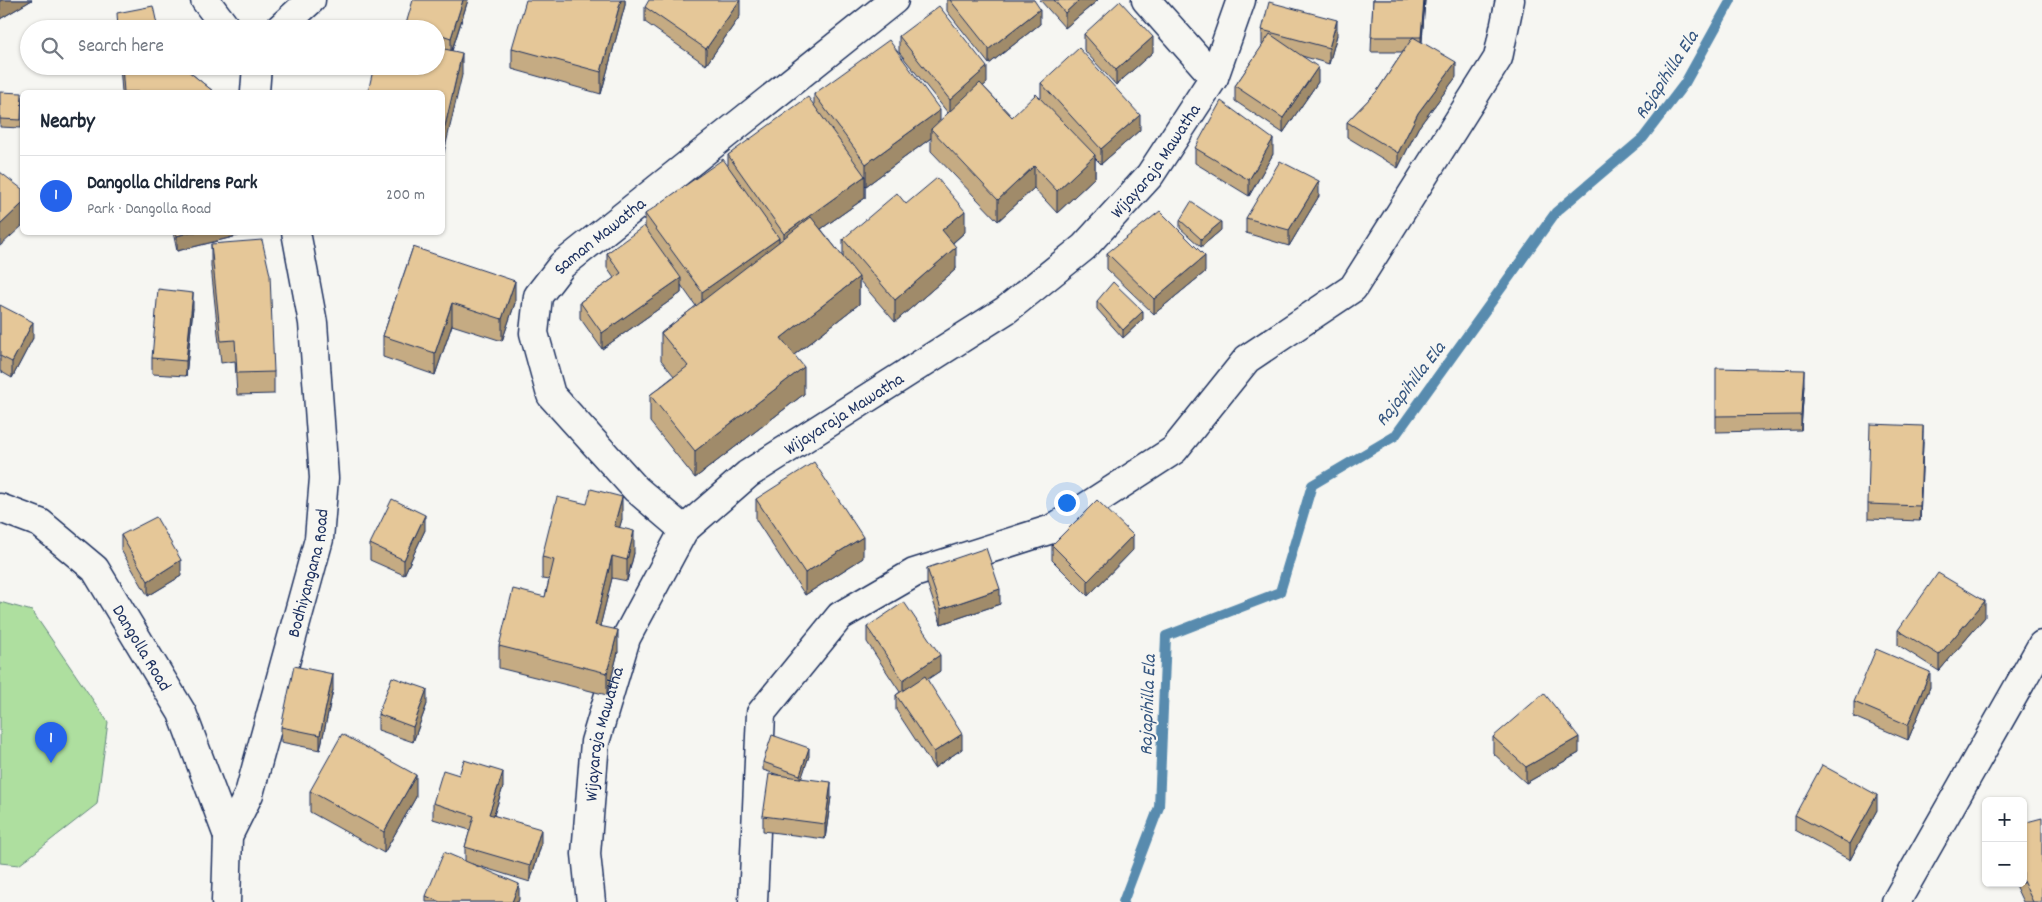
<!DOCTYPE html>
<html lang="en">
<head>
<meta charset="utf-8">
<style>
  :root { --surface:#fff; --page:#f2f2f3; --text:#1f2937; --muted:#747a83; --line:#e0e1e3; --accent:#2563eb }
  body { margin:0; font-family:Dekko,sans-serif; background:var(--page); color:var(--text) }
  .controls { position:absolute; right:15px; bottom:15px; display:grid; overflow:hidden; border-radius:8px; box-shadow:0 1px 4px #0004 }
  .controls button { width:45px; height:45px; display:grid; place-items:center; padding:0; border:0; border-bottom:1px solid var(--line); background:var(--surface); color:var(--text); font:25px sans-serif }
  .you { position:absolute; left:1066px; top:502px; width:18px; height:18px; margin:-12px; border:4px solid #fff; border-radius:50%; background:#1a73e8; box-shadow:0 0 0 8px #1a73e833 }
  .badge { display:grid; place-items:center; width:32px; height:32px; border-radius:50%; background:var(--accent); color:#fff; font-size:16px; font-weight:700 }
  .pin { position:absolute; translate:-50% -41px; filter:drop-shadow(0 1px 2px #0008) }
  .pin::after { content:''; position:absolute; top:26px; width:18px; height:15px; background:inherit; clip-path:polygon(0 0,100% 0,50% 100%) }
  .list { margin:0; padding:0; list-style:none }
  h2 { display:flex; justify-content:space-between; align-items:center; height:65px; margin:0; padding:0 20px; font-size:21px }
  h2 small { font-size:16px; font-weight:400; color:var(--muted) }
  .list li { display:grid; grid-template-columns:32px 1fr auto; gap:15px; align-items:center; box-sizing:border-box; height:80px; padding:0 20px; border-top:1px solid var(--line) }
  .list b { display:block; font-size:19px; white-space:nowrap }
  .list p { margin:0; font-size:16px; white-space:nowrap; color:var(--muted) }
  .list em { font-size:16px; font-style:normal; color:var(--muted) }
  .icon { flex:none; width:28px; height:28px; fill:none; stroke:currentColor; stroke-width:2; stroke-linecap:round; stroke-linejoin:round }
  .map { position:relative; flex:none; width:2042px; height:902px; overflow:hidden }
  .search { position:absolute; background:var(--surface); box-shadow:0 1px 4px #0004; left:20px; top:20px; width:425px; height:55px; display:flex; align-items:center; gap:12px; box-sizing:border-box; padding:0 18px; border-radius:28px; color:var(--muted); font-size:19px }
  .panel { position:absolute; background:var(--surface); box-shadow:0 1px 4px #0004; left:20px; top:90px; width:425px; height:145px; border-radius:8px }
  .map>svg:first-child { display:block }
</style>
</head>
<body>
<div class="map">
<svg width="2042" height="902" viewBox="0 0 2042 902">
  <rect width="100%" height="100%" fill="#f6f6f2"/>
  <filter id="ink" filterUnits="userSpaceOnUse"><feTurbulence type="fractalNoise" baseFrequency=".02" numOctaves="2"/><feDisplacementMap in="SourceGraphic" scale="10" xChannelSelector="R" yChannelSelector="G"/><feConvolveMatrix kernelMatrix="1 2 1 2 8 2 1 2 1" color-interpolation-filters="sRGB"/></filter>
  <g filter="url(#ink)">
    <path fill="#aedf9f" stroke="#64877e" d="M0,602L32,611L108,722L97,804L19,865L0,863Z"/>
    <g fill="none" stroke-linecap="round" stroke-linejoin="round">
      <path stroke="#598bae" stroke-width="10" d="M1123,902L1159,807L1166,636L1280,592L1312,485L1395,436L1556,212L1643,138L1685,83L1731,0"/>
      <defs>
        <g id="street">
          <path d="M205,0L227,29"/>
          <path d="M1146,0L1214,77"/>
          <path id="s1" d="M684,530L636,489L551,395L534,333L538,296L562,265L894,0"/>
          <path id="s2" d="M591,902L586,854L595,742L626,638L684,530L748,474L1006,310L1084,247L1150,175L1214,77L1241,0"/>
          <path d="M753,902L761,713L840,616L914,573L1052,529L1174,450L1247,359L1353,288L1498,58L1510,0"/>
          <path d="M1896,902L2042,645"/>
        </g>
        <g id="secondary">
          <path d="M279,29L311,0"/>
          <path d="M255,92L257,66"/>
          <path id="s3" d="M0,508L40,523L95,569L182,713L228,836"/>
          <path id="s4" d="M226,902L228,836L249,794L319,539L324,478L313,323L296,232"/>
        </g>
      </defs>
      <use href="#street" stroke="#1b2f5e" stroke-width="31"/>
      <use href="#secondary" stroke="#1b2f5e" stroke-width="31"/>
      <use href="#street" stroke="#f6f6f2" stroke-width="28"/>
      <use href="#secondary" stroke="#f6f6f2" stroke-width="28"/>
    </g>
    <path fill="#c5ab83" stroke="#1b2f5e" d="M0,0H32L0,19Z
      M468,0L452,51L462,75L436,66V29H406V24Z
      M625,0V5L601,94L512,69V48Z
      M947,0H1034L1040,24L989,64L947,11Z
      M1040,0H1098L1065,28Z
      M1373,0H1425L1422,42L1456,77L1418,128L1398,168L1347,137V122L1377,91L1403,52H1371Z
      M645,7L740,16L706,65L645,22Z
      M1262,30L1337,35L1329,64L1302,56L1318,82L1283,133L1235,101V86L1263,45H1262Z
      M1084,34L1153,52L1116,85L1084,50Z
      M899,36L987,83L983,86L1012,117L1041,98V83L1140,130L1101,164L1095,158V177L1057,213L1034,188L998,221L931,151V138L866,186L865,185V198L821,229L843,257V239L906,204L965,232L953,243L956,269L895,322L859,280V304L794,355L804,394L695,478L650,422V395L674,376L661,360V333L696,306L681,285V293L602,349L580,318V302L614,278L607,268V253L645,228V214L728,165V155L814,106V94L940,121L948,113L899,52Z
      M120,66H182L214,92H122Z
      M22,100L21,128L0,127V103Z
      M1195,148L1273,154L1249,196L1195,163Z
      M1319,196L1289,246L1246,233V218Z
      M1180,220L1221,230L1201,247L1180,228Z
      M173,232H253L177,251Z
      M211,244L274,372V394L237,395L235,361L221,363L211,266Z
      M413,247L515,303L502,341L452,325L435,375L383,357V336Z
      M1107,253L1205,272L1154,314L1107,269Z
      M1097,301L1143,319L1123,338L1097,309Z
      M0,305L33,338L12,378L0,371Z
      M193,308L186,376L152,374V358Z
      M1804,385L1801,430L1716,432V416Z
      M1923,442L1920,521L1868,519V504Z
      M756,499L863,558L805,595L756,520Z
      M622,519L619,528L634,553L627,581L612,578L600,626L618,652L607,695L499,668V646L545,597L549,580L542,579V557Z
      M425,530L404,575L370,560V544Z
      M121,535L181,576L148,596L121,550Z
      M1052,545L1133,550L1088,596L1052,560Z
      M927,568L1000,604L941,624L927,583Z
      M1985,617L1939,671L1898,645V630Z
      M867,627L940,671L927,679L962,749L934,768L896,710V695L900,692L867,642Z
      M1930,687L1908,740L1854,717V702Z
      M333,690L320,750L281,742V727Z
      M427,704L413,742L378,730V714Z
      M1493,737L1579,753L1526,783L1493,753Z
      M809,756L801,778L831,797L825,839L763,831V816L779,775L763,770V762Z
      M459,775L503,787L494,815L541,845L530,882L472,864L519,899L518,902H426V896L465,861V847L470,830L433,819V803Z
      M310,791L416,797L384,853L310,812Z
      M1877,810L1850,860L1795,830V815Z
      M2023,823L2042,902H2023L2014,883H2023Z"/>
    <path fill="#a08b6a" stroke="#1b2f5e" d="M0,0H32L0,19Z
      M463,0H468L451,53V38Z
      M621,0H625V5L601,94V72Z
      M740,0V16L706,65V49Z
      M1079,0H1098L1065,28V13Z
      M1424,0H1425L1421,52V37Z
      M1040,9V24L989,64V49Z
      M1337,20V35L1329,64V48Z
      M1153,37V52L1116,85V70Z
      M462,53V75L442,161V139Z
      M1456,62V77L1418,128L1398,168V153L1418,113Z
      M987,67V83L950,115V100Z
      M1318,67V82L1283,133V118Z
      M940,110V132L931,129V138L866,186V164Z
      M1140,115V130L1101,164V149Z
      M1273,139V154L1249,196V180Z
      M1095,155V177L1057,213V191Z
      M1034,166V188L998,221V200Z
      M865,176V198L784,255V234Z
      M1319,181V196L1289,246V230Z
      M22,204V226L0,246V225Z
      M965,211V232L942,252V230Z
      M1221,222V230L1201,247V239Z
      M190,232H253L177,251V236Z
      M779,238V260L702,314V292Z
      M956,247V269L895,322V300Z
      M1205,256V272L1154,314V299Z
      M859,277V304L781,365V338Z
      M681,278V293L602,349V333Z
      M515,281V303L502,341V319Z
      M193,293V308L186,376V361Z
      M452,303V325L435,375V353Z
      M1143,311V319L1123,338V330Z
      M33,322V338L12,378V362Z
      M804,367V394L695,478V451Z
      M1804,370V385L1801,430V415Z
      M1923,426V442L1920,521V506Z
      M622,497V519L614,548V526Z
      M425,515V530L404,575V560Z
      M634,531V553L627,581V560Z
      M1133,535V550L1088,596V581Z
      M863,537V558L805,595V573Z
      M612,556V578L595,647V625Z
      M181,560V576L148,596V581Z
      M1000,589V604L941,624V609Z
      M1985,601V617L1939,671V655Z
      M618,630V652L607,695V673Z
      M940,655V671L903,696V680Z
      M1930,672V687L1908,740V725Z
      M333,674V690L320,750V735Z
      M427,689V704L413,742V727Z
      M962,734V749L934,768V752Z
      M1579,737V753L1526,783V767Z
      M809,748V756L800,783V775Z
      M503,772V787L489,829V814Z
      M416,775V797L384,853V832Z
      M831,782V797L825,839V824Z
      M1877,795V810L1850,860V844Z
      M541,829V845L530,882V866Z
      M519,884V899L518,902H512Z"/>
    <path fill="#e5c798" stroke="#1b2f5e" d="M413,0H463L451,38L436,33V29H422L406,24Z
      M526,0H621L601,72L512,48Z
      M649,0H740L706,49L645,7Z
      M950,0H1034L1040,9L989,49Z
      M1054,0H1079L1065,13Z
      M1373,0H1424L1421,37H1371Z
      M1120,1L1153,37L1116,70L1084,34Z
      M1269,2L1337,20L1329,48L1262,30Z
      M153,6L158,29H118L117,13Z
      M939,6L987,67L950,100L899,36Z
      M1270,34L1318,67L1283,118L1235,86Z
      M1413,37L1456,62L1418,113L1398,153L1347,122L1377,91Z
      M889,40L940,110L866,164L814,94Z
      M436,47L462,53L442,139V92H368L374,66H436Z
      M1079,48L1140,115L1101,149L1041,83Z
      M122,66H182L214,92H124Z
      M980,83L1012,117L1036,94L1095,155L1057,191L1034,166L998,200L931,129Z
      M0,92L22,93L21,120L0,119Z
      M808,97L865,176L784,234L728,155Z
      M1221,101L1273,139L1249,180L1195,148Z
      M723,159L779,238L702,292L645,214Z
      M1280,161L1319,181L1289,230L1246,218Z
      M0,172L22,189V204L0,225Z
      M937,178L965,211L942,230L956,247L895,300L843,239L897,193L906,204Z
      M1191,202L1221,222L1201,239L1180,220Z
      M1160,211L1205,256L1154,299L1107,253Z
      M811,217L859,277L781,338L804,367L695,451L650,395L688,366L661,333Z
      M644,226L681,278L602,333L580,302L621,273L607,253Z
      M176,232H190L177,236Z
      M262,240L270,275L274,372L237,373L235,340L221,341L211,244Z
      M413,247L515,281L502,319L452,303L435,353L383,336Z
      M1113,282L1143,311L1123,330L1097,301Z
      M158,289L193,293L186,361L152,358Z
      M0,305L33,322L12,362L0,356Z
      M1716,368L1804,370L1801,415L1716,416Z
      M1870,424L1923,426L1920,506L1868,504Z
      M814,462L863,537L805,573L756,499Z
      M591,489L622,497L614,526L634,531L627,560L612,556L595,625L618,630L607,673L499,646L513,589L545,597L554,560L542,557L557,497L587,504Z
      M392,499L425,515L404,560L370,544Z
      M1097,500L1133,535L1088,581L1052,545Z
      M156,517L181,560L148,581L121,535Z
      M986,548L1000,589L941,609L927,568Z
      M1938,573L1985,601L1939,655L1898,630Z
      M904,602L940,655L903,680L867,627Z
      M1876,649L1930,672L1908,725L1854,702Z
      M294,666L333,674L320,735L281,727Z
      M925,676L962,734L934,752L896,695Z
      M392,677L427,689L413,727L378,714Z
      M1544,693L1579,737L1526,767L1493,737Z
      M342,734L416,775L384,832L310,791Z
      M772,735L809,748L800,775L763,762Z
      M464,760L503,772L489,814L541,829L530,866L465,847L474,816L433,803L443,770L459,775Z
      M1822,765L1877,795L1850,844L1795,815Z
      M769,774L831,782L825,824L763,816Z
      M2042,818V902H2033L2023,881V823Z
      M444,852L519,884L512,902H440L426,896Z"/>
  </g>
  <g text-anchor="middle" stroke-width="4" stroke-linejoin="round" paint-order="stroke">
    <g font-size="18" fill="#1b2f5e" stroke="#f6f6f2">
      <text dy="6" stroke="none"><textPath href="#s2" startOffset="995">Wijayaraja Mawatha</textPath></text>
      <text dy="6" stroke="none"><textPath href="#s1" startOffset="378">Saman Mawatha</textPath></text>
      <text dy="6" stroke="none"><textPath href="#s2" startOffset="590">Wijayaraja Mawatha</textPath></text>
      <text dy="6" stroke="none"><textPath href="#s4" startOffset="342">Bodhiyangana Road</textPath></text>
      <text dy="6" stroke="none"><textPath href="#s3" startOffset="206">Dangolla Road</textPath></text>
      <text dy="6" stroke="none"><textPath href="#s2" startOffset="170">Wijayaraja Mawatha</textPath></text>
    </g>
    <g font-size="19" font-style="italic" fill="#355680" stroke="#f6f6f2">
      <text transform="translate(1665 74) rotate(-57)" y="7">Rajapihilla Ela</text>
      <text transform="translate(1409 383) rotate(-52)" y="7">Rajapihilla Ela</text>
      <text transform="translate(1146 705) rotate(-88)" y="7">Rajapihilla Ela</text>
    </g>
  </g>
</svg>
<div class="controls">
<button>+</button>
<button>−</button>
</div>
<div class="you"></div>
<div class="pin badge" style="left:51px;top:763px">1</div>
<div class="search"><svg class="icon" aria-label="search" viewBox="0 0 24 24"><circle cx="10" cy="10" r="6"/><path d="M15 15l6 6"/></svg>Search here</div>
<section class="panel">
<h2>Nearby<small></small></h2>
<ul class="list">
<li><span class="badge">1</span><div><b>Dangolla Childrens Park</b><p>Park · Dangolla Road</p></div><em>200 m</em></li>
</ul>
</section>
</div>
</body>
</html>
